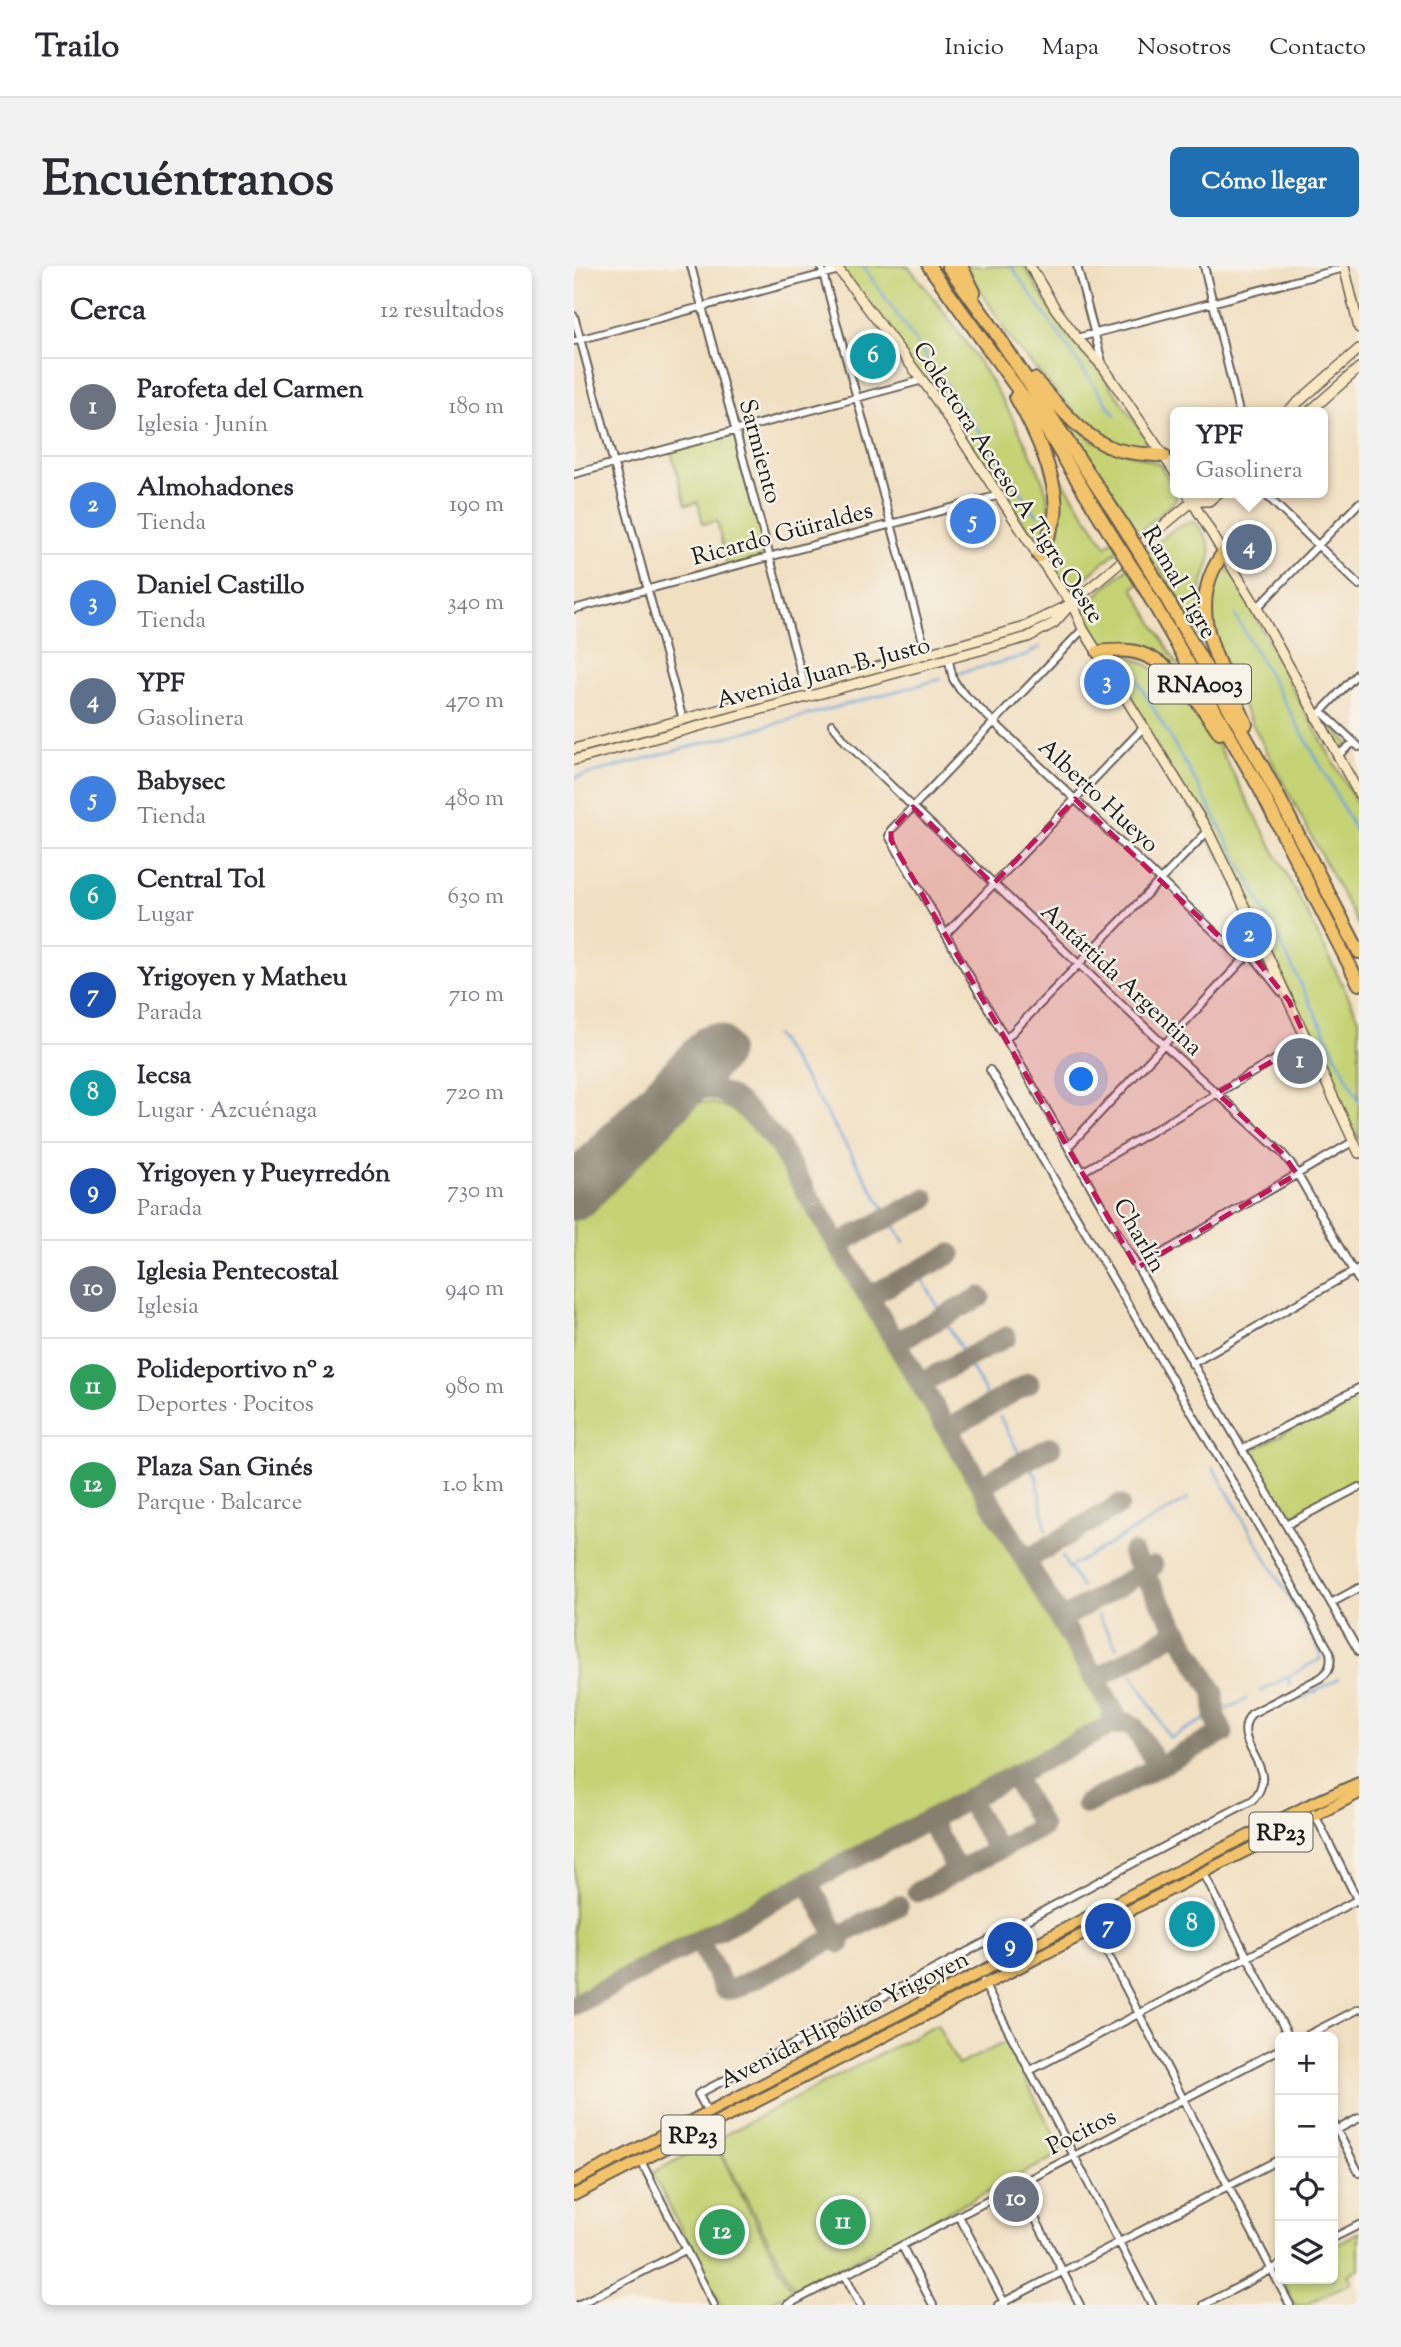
<!DOCTYPE html>
<html lang="es">
<head>
<meta charset="utf-8">
<style>
  :root { --surface:#fff; --page:#f2f2f3; --text:#2b2b33; --muted:#7c7c81; --line:#e1e1e2; --accent:#1f6fb2 }
  body { margin:0; font-family:"Sorts Mill Goudy",serif; background:var(--page); color:var(--text) }
  .controls { position:absolute; right:21px; bottom:21px; display:grid; overflow:hidden; border-radius:10px; box-shadow:0 4px 10px #0003 }
  .controls button { width:63px; height:63px; display:grid; place-items:center; padding:0; border:0; border-bottom:2px solid var(--line); background:var(--surface); color:var(--text); font:35px sans-serif }
  .you { position:absolute; left:508px; top:814px; width:24px; height:24px; margin:-18px; border:5px solid #fff; border-radius:50%; background:#1a73e8; box-shadow:0 0 0 10px #1a73e833 }
  .badge { display:grid; place-items:center; width:46px; height:46px; border-radius:50%; background:var(--accent); color:#fff; font-size:23px; font-weight:700 }
  .pin { position:absolute; translate:-50% -50%; border:4px solid #fff; box-shadow:0 2px 7px #0006 }
  .popup { position:absolute; left:596px; top:141px; width:158px; height:91px; box-sizing:border-box; display:grid; place-content:center; border-radius:10px; background:var(--surface); filter:drop-shadow(0 2px 5px #0005); font-size:23px; white-space:nowrap; color:var(--muted) }
  .popup b { font-size:26px; color:var(--text) }
  .popup::after { content:''; position:absolute; left:50%; top:100%; margin-left:-14px; border:14px solid transparent; border-top-color:var(--surface) }
  .list { margin:0; padding:0; list-style:none }
  h2 { display:flex; justify-content:space-between; align-items:center; height:91px; margin:0; padding:0 28px; font-size:30px }
  h2 small { font-size:23px; font-weight:400; color:var(--muted) }
  .list li { display:grid; grid-template-columns:46px 1fr auto; gap:21px; align-items:center; box-sizing:border-box; height:98px; padding:0 28px; border-top:2px solid var(--line) }
  .list b { display:block; font-size:26px; white-space:nowrap }
  .list p { margin:0; font-size:23px; white-space:nowrap; color:var(--muted) }
  .list em { font-size:23px; font-style:normal; color:var(--muted) }
  .icon { flex:none; width:38px; height:38px; fill:none; stroke:currentColor; stroke-width:2; stroke-linecap:round; stroke-linejoin:round }
  .map { position:relative; flex:none; width:785px; height:2039px; overflow:hidden; border-radius:10px }
  header { display:flex; align-items:center; gap:42px; box-sizing:border-box; height:98px; padding:0 35px; background:var(--surface); border-bottom:2px solid var(--line) }
  header strong { font-size:33px }
  nav { display:flex; gap:38px; margin-inline-start:auto; font-size:24px }
  .intro { display:flex; align-items:center; justify-content:space-between; box-sizing:border-box; height:168px; padding:0 42px }
  h1 { margin:0; font-size:49px }
  .button { padding:18px 32px; border-radius:10px; background:var(--accent); color:#fff; font-size:24px; font-weight:700 }
  main { display:flex; gap:42px; padding:0 42px }
  aside { flex:1; background:var(--surface); border-radius:10px; box-shadow:0 4px 10px #0003 }
  .map>svg:first-child { display:block }
</style>
</head>
<body>
<header>
<strong>Trailo</strong>
<nav><a>Inicio</a><a>Mapa</a><a>Nosotros</a><a>Contacto</a></nav>
</header>
<div class="intro"><h1>Encuéntranos</h1><a class="button">Cómo llegar</a></div>
<main>
<aside>
<h2>Cerca<small>12 resultados</small></h2>
<ul class="list">
<li><span class="badge" style="background:#6b7280">1</span><div><b>Parofeta del Carmen</b><p>Iglesia · Junín</p></div><em>180 m</em></li>
<li><span class="badge" style="background:#3f7fe0">2</span><div><b>Almohadones</b><p>Tienda</p></div><em>190 m</em></li>
<li><span class="badge" style="background:#3f7fe0">3</span><div><b>Daniel Castillo</b><p>Tienda</p></div><em>340 m</em></li>
<li><span class="badge" style="background:#5c6f8a">4</span><div><b>YPF</b><p>Gasolinera</p></div><em>470 m</em></li>
<li><span class="badge" style="background:#3f7fe0">5</span><div><b>Babysec</b><p>Tienda</p></div><em>480 m</em></li>
<li><span class="badge" style="background:#0f9aa8">6</span><div><b>Central Tol</b><p>Lugar</p></div><em>630 m</em></li>
<li><span class="badge" style="background:#1a4fb4">7</span><div><b>Yrigoyen y Matheu</b><p>Parada</p></div><em>710 m</em></li>
<li><span class="badge" style="background:#0f9aa8">8</span><div><b>Iecsa</b><p>Lugar · Azcuénaga</p></div><em>720 m</em></li>
<li><span class="badge" style="background:#1a4fb4">9</span><div><b>Yrigoyen y Pueyrredón</b><p>Parada</p></div><em>730 m</em></li>
<li><span class="badge" style="background:#6b7280">10</span><div><b>Iglesia Pentecostal</b><p>Iglesia</p></div><em>940 m</em></li>
<li><span class="badge" style="background:#2e9e5b">11</span><div><b>Polideportivo nº 2</b><p>Deportes · Pocitos</p></div><em>980 m</em></li>
<li><span class="badge" style="background:#2e9e5b">12</span><div><b>Plaza San Ginés</b><p>Parque · Balcarce</p></div><em>1.0 km</em></li>
</ul>
</aside>
<div class="map">
<svg width="785" height="2039" viewBox="0 0 785 2039">
  <rect width="100%" height="100%" fill="#f7f3e8"/>
  <filter id="ink" filterUnits="userSpaceOnUse"><feTurbulence type="fractalNoise" baseFrequency=".0143" numOctaves="2"/><feDisplacementMap in="SourceGraphic" scale="14" xChannelSelector="R" yChannelSelector="G"/><feConvolveMatrix kernelMatrix="1 2 1 2 8 2 1 2 1" color-interpolation-filters="sRGB"/></filter>
  <filter id="wash" filterUnits="userSpaceOnUse"><feTurbulence type="fractalNoise" baseFrequency=".00686" numOctaves="4" result="noise"/><feDisplacementMap in="SourceGraphic" scale="28" xChannelSelector="R" yChannelSelector="G"/><feGaussianBlur stdDeviation="1.57" result="paint"/><feColorMatrix in="noise" values="0 0 0 0 0 0 0 0 0 0 0 0 0 0 0 0 0 1.4 0 .05"/><feComposite in="paint" operator="in"/></filter>
  <g filter="url(#wash)">
    <rect width="100%" height="100%" fill="#f1dfc1"/>
    <path fill="#c5d375" stroke="#707848" stroke-width="2" d="M266,0H334C379,55 420,113 452,178C463,201 477,226 475,253C475,259 472,263 469,268H458Z
      M392,0H450L495,73L525,103L571,171L572,183L569,185L530,174L511,158L438,76Z
      M482,143L518,174L585,198L601,222L602,234L501,321C486,321 477,303 471,290L483,256L469,185L532,280L557,258Z
      M161,165L196,290L153,302L143,255L129,258L124,236L112,239L96,182Z
      M616,255C624,258 627,263 631,270C646,296 626,306 626,332C626,350 632,369 635,386L585,302L559,322L621,430L591,399L527,378L510,352L513,337L597,265Z
      M646,302L654,305L661,311L715,416L785,542V661L669,440L650,396L638,363L637,321Z
      M550,388L572,398L594,414L645,481L732,645L785,752V875L673,638L534,396L539,390Z
      M750,456H753L775,478L766,485Z
      M127,836C165,837 185,866 206,895L530,1447L526,1455L0,1728V954L109,842Z
      M785,1126V1217L713,1252L675,1186Z
      M363,1758L384,1799L432,1776L488,1884L487,1888L221,2024L141,1874Z
      M139,1875L218,2025L190,2039H147L78,1907Z
      M785,1966V2003L774,2009L778,2016L731,2039H721L707,2013H759V1980Z"/>
    <g fill="none" stroke-linecap="round" stroke-linejoin="round">
      <path stroke="#68a3d8" stroke-width="2.5" d="M289,0L463,249
        M437,0L541,149
        M661,349L752,509L785,572
        M386,407L450,390L466,381
        M559,407L626,523L681,626L785,835
        M0,512L367,413
        M201,769L243,831L310,943
        M319,957L330,976
        M347,1011L367,1046
        M372,1056L390,1088
        M396,1099L412,1128
        M426,1151L447,1191
        M454,1201L462,1209L472,1264
        M639,1201L746,1385V1393L686,1426
        M488,1291L508,1322
        M494,1302L614,1233
        M524,1349L543,1382
        M558,1408L596,1472L630,1454
        M714,1412L717,1419
        M725,1431L729,1432L764,1413
        M653,1443L672,1433"/>
      <path stroke="#867e6e" stroke-width="21" d="M96,830C148,807 169,840 202,875L522,1413L541,1447L536,1459
        M264,978L351,933
        M295,1030L377,988
        M322,1076L406,1031
        M347,1117L432,1071
        M374,1163L455,1117
        M407,1219L477,1181
        M452,1294L545,1239
        M486,1354L579,1300
        M522,1413L604,1365
        M394,1532L423,1584
        M512,1538L649,1467L641,1451L640,1427L558,1287
        M355,1553L384,1606
        M234,1616L266,1677
        M343,1626L468,1561L439,1509
        M125,1674L149,1721L153,1724L162,1722L324,1640
        M0,1739L536,1459L554,1457L560,1461L584,1500"/>
      <path stroke="#867e6e" stroke-width="54" d="M0,928L140,784"/>
    </g>
  </g>
  <g filter="url(#ink)">
    <g fill="none" stroke-linecap="round" stroke-linejoin="round">
      <defs>
        <path id="street" d="M117,0L231,421
          M247,0L353,390
          M503,0L529,100
          M630,0L665,146
          M0,50L109,454
          M503,72L770,2
          M0,75L265,4
          M0,208L349,114
          M690,227L785,319
          M683,342L785,237
          M0,343L426,229
          M509,363L317,564L315,570L785,1386
          M374,391L379,413L386,424L670,694
          M748,446L785,481
          M741,452L785,406
          M258,458L271,475L339,541L590,779L708,887L718,899L785,1015
          M763,490L780,476
          M372,668L570,461
          M676,686L707,726
          M432,773L634,565
          M494,881L687,675
          M508,906L733,775
          M563,1002L780,875
          M618,1098L785,1002
          M668,1183L785,1122
          M712,1259L785,1221
          M757,1337L785,1322
          M740,1547L785,1637
          M629,1606L715,1771
          M521,1663L716,2039
          M409,1716L578,2039
          M730,1771L785,1743
          M455,1805L783,1634
          M134,1846L124,1828C310,1732 493,1631 679,1534C709,1501 654,1479 677,1448L746,1412C756,1406 758,1397 756,1386L688,1266L416,804
          M759,1856L785,1907
          M759,1866L785,1852
          M67,1895L140,2039
          M444,1919L506,2039
          M385,1950L431,2038
          M759,1972L785,1959
          M328,1980L359,2039
          M271,2009L286,2039
          M4,2039L111,1984
          M213,2039L706,1783
          M424,2039L706,1893
          M630,2039L706,1999"/>
        <path id="secondary" d="M262,0L355,123L484,320L498,337L509,363L634,565L687,675L785,887
          M456,0L481,42L503,72L530,102L602,208
          M770,0L785,62
          M713,146L785,83
          M735,146L785,102
          M613,227L683,342L785,528
          M619,235H635L644,227
          M571,275L619,235L625,227
          M0,483L448,362L493,340
          M0,494L454,371L480,357L498,337L546,297"/>
        <path id="primary" d="M0,1915L549,1633L735,1539L785,1517
          M0,1929L785,1527"/>
        <path id="highway" d="M355,0L469,158L534,264
          M374,0L416,58L546,255
          M387,0L400,26
          M460,113C483,137 508,172 541,183C557,188 574,188 590,190
          M442,131C459,161 489,221 480,255C476,267 470,279 465,290
          M650,286C606,344 649,401 672,458
          M578,307L692,507L785,686
          M566,314L685,521L785,718
          M524,386C534,385 546,384 556,385C597,391 624,436 646,467"/>
      </defs>
      <use href="#street" stroke="#676056" stroke-width="10"/>
      <use href="#secondary" stroke="#676056" stroke-width="12"/>
      <use href="#primary" stroke="#676056" stroke-width="14"/>
      <use href="#highway" stroke="#676056" stroke-width="16"/>
      <use href="#street" stroke="#fff" stroke-width="6"/>
      <use href="#secondary" stroke="#fae7c3" stroke-width="9"/>
      <use href="#primary" stroke="#f2c36a" stroke-width="10"/>
      <use href="#highway" stroke="#f2c36a" stroke-width="12"/>
      <defs>
        <path id="highway-bridge" d="M546,255L578,307
          M534,264L566,314"/>
      </defs>
      <use href="#highway-bridge" stroke="#676056" stroke-width="16" stroke-linecap="butt"/>
      <use href="#highway-bridge" stroke="#f2c36a" stroke-width="12"/>
    </g>
  </g>
  <path fill="#c2185b" fill-opacity="0.2" stroke="#c2185b" stroke-width="5" stroke-dasharray="14 9" stroke-linejoin="round" d="M501,533L670,694L676,686L715,735L733,775L643,827L708,887L723,908L563,1002L317,574V564L339,541L419,618Z"/>
  <g text-anchor="middle" stroke-width="5" stroke-linejoin="round" paint-order="stroke">
    <g fill="#f7f3e8" stroke="#5e5c59" stroke-width="2">
      <rect x="575" y="398.5" width="102" height="39" rx="5"/>
      <rect x="675.5" y="1546.5" width="63" height="39" rx="5"/>
      <rect x="87.5" y="1849.5" width="63" height="39" rx="5"/>
    </g>
    <g font-size="23" font-weight="bold" fill="#1c1c1c">
      <text x="626" y="426">RNA003</text>
      <text x="707" y="1574">RP23</text>
      <text x="119" y="1877">RP23</text>
    </g>
    <g font-size="24" fill="#1c1c1c" stroke="#f7f3e8">
      <text transform="translate(187 185) rotate(75)" y="8">Sarmiento</text>
      <text transform="translate(435 216) rotate(57)" y="8">Colectora Acceso A Tigre Oeste</text>
      <text transform="translate(208 267) rotate(-15)" y="8">Ricardo Güiraldes</text>
      <text transform="translate(606 316) rotate(60)" y="8">Ramal Tigre</text>
      <text transform="translate(249 406) rotate(-15)" y="8">Avenida Juan B. Justo</text>
      <text transform="translate(525 529) rotate(43)" y="8">Alberto Hueyo</text>
      <text transform="translate(548 713) rotate(43)" y="8">Antártida Argentina</text>
      <text transform="translate(566 969) rotate(60)" y="8">Charlín</text>
      <text transform="translate(270 1753) rotate(-27)" y="8">Avenida Hipólito Yrigoyen</text>
      <text transform="translate(507 1865) rotate(-27)" y="8">Pocitos</text>
    </g>
  </g>
</svg>
<div class="controls">
<button>+</button>
<button>−</button>
<button><svg class="icon" aria-label="locate" viewBox="0 0 24 24"><circle cx="12" cy="12" r="6"/><path d="M12 2v4M12 18v4M2 12h4M18 12h4"/></svg></button>
<button><svg class="icon" aria-label="layers" viewBox="0 0 24 24"><path d="M12 4l9 5-9 5-9-5zM3 14l9 5 9-5"/></svg></button>
</div>
<div class="you"></div>
<div class="pin badge" style="left:726px;top:795px;background:#6b7280">1</div>
<div class="pin badge" style="left:675px;top:669px;background:#3f7fe0">2</div>
<div class="pin badge" style="left:533px;top:416px;background:#3f7fe0">3</div>
<div class="pin badge" style="left:675px;top:281px;background:#5c6f8a">4</div>
<div class="popup"><b>YPF</b>Gasolinera</div>
<div class="pin badge" style="left:399px;top:255px;background:#3f7fe0">5</div>
<div class="pin badge" style="left:299px;top:90px;background:#0f9aa8">6</div>
<div class="pin badge" style="left:534px;top:1660px;background:#1a4fb4">7</div>
<div class="pin badge" style="left:618px;top:1658px;background:#0f9aa8">8</div>
<div class="pin badge" style="left:436px;top:1679px;background:#1a4fb4">9</div>
<div class="pin badge" style="left:442px;top:1933px;background:#6b7280">10</div>
<div class="pin badge" style="left:269px;top:1956px;background:#2e9e5b">11</div>
<div class="pin badge" style="left:148px;top:1966px;background:#2e9e5b">12</div>
</div>
</main>
</body>
</html>
